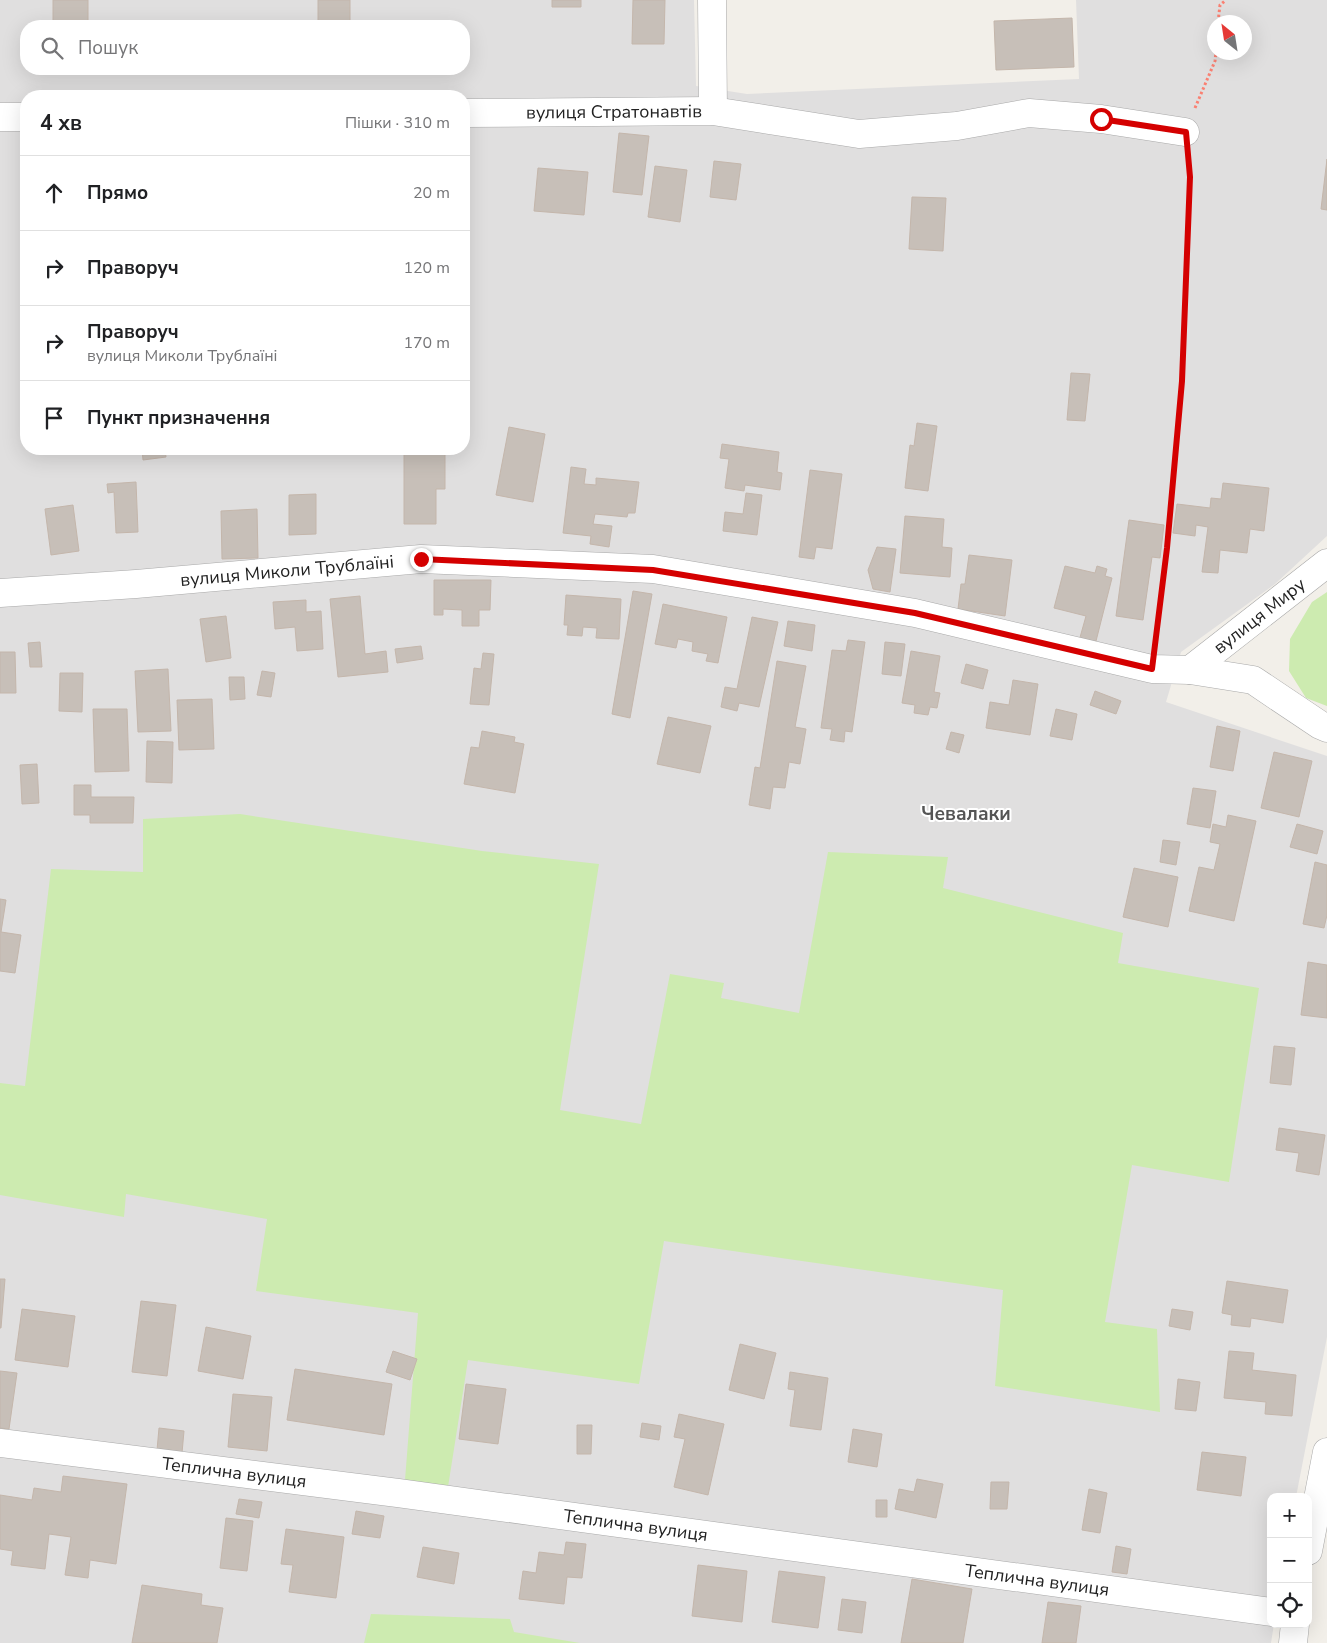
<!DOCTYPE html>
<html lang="uk">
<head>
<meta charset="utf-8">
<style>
  :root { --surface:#fff; --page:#f6f6f6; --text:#202124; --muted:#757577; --line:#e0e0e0 }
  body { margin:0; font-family:"Nunito Sans",sans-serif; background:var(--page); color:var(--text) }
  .controls { position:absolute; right:15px; bottom:15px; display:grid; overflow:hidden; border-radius:10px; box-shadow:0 5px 20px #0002 }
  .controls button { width:45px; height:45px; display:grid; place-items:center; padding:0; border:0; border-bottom:1px solid var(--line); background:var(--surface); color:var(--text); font:25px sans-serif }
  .compass { position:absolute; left:1207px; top:15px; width:45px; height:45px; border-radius:50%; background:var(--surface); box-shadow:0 5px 20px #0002; rotate:330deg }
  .stop { position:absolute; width:15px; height:15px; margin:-11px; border:4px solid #d40000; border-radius:50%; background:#fff }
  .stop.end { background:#d40000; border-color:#fff; box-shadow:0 1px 5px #0008 }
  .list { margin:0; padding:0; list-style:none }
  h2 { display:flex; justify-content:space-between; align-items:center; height:65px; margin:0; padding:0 20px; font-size:21px }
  h2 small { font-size:16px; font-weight:400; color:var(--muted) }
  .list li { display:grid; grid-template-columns:32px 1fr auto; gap:15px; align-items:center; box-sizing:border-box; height:75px; padding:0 20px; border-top:1px solid var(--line) }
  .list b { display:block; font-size:19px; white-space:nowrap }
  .list p { margin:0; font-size:16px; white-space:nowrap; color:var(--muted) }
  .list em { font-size:16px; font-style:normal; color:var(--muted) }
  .icon { flex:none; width:28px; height:28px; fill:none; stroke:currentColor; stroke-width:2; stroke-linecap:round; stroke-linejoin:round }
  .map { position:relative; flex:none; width:1327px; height:1643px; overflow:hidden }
  .search { position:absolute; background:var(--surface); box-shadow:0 5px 20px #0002; left:20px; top:20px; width:450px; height:55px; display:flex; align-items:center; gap:12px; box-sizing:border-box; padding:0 18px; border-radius:20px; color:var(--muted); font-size:19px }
  .panel { position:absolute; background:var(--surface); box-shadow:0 5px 20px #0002; left:20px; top:90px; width:450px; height:365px; border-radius:20px }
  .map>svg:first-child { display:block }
</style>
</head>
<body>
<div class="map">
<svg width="1327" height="1643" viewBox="0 0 1327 1643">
  <rect width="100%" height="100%" fill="#f2efe9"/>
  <path fill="#e0dfdf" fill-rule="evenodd" d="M0,0H694L696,86L747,94L1079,79L1076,0H1327V536L1275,584L1181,652L1166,702L1327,756V1337L1296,1497H1271V1624H1274L1271,1643H0ZM1214,22H1244V52H1214ZM26,26H464V69H26ZM26,96H464V449H26Z"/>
  <path fill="#cdebb0" d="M1327,592V706L1306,698L1289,671L1290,639L1312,602Z
    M240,814L482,851L599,864L560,1110L641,1124L670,974L724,983L721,998L799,1013L828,852L948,857L943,888L1123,933L1118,963L1259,988L1229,1182L1132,1165L1105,1322L1157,1329L1160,1412L995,1386L1003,1290L664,1241L639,1384L468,1360L448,1487L405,1480L418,1313L256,1291L267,1219L126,1194L124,1217L0,1195V1083L25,1086L51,869L143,872V819Z
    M371,1614L510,1619L514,1632L580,1643H364Z"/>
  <path fill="#c7bfb8" stroke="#c4b6ab" d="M53,0H88V26H53Z
    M318,0H350V26H318Z
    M552,0H581V7H552Z
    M633,0H665L664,44H632Z
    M1072,18L1074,67L996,70L994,21Z
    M619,133L649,136L642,195L613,192Z
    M1327,159V210L1321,209Z
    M714,161L741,164L736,200L710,197Z
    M655,166L687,170L680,222L648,217Z
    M538,168L588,172L584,215L534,211Z
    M912,197L946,198L943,251L909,249Z
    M1071,373L1090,374L1085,421L1067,420Z
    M917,423L937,426L928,491L905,488L910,445L914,446Z
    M509,427L545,434L533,502L496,495Z
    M722,444L779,452L777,472L782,473L780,490L745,485L744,491L725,488L729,459L720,458Z
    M142,449H165L166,457L143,460Z
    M445,451V489H436V524H404V452Z
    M571,467L586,469L584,484L596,485V478L639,482L635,513H628L627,517L595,514L593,524L612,526L609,547L590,544L591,536L563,533Z
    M810,470L842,474L832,549L816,547L814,559L799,557Z
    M136,482L138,532L116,533L114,492L108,493L107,484Z
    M1223,483L1269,488L1264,531L1250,529L1247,553L1220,550L1218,573L1202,572L1208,527L1196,525L1195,536L1173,533L1177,504L1210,508L1211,498L1221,499Z
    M746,493L762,495L757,535L723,531L725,512L743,514Z
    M316,494V534L289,535V495Z
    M73,505L79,551L51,555L45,509Z
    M257,509L258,558L222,559L221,511Z
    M905,516L944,519L942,547L952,548L950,577L900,573Z
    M1129,520L1164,525L1160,558L1152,557L1143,620L1116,616Z
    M877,547L896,549L890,592L873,589L868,570Z
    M969,555L1012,560L1005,616L958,609L961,584H965Z
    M1065,566L1095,573L1097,566L1107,569L1105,576L1112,578L1095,645L1079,641L1086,616L1054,608Z
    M434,580H491L490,610H479V626H462V610L443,609V615H434Z
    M633,591L652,594L630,718L612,714Z
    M566,595L621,599L619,639L596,638L597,628L583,627L582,636L567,635L568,625H564Z
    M360,596L365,654L386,651L388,672L338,677L330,599Z
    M306,600V612L321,611L323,649L297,651L295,627L275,629L273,602Z
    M663,604L727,617L718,663L706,661L708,654L692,651L693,642L678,639L676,648L655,644Z
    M226,616L231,658L206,662L200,619Z
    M752,617L778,622L759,707L739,703L737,711L721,707L725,687L737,689Z
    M788,621L815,625L812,651L784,646Z
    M848,640L865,642L852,732L845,731L844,742L830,740L832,729L821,728L832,650L846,651Z
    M40,642L42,667H30L28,643Z
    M885,642L905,644L901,676L882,674Z
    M421,646L423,659L397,663L395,649Z
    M911,651L940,656L934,692L940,693L937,708L930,707L928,715L914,713L915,705L902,703Z
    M0,652H15L16,693H0Z
    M483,653L494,654L489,705L470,704L474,668L481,669Z
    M777,661L806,666L795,727L806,729L800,764L789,762L785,788L773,787L770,809L749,805L755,767L760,768Z
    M966,664L988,670L983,689L961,683Z
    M168,669L171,731L138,732L135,671Z
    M262,671L275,673L271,697L257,695Z
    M60,673H83L82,712L59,711Z
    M229,677H244L245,699L230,700Z
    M1013,680L1038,684L1030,735L986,728L990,702L1009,705Z
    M1095,691L1121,701L1116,714L1090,705Z
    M212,699L214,749L179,750L177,700Z
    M93,709H127L129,771L95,772Z
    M1056,709L1077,714L1072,740L1050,736Z
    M668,717L711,726L700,773L657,764Z
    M1217,726L1240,731L1233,771L1210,767Z
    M482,731L515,737L514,742L524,744L515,793L464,784L471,747L479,748Z
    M951,732L964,735L959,753L946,749Z
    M147,741L173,742L172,783L146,782Z
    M1274,752L1312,761L1299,817L1261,808Z
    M37,764L39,803L22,804L20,765Z
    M74,785H91V797H134L133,823H90V815H74Z
    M1193,788L1216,791L1210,828L1187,824Z
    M1228,815L1256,821L1234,921L1189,911L1199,867L1214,870L1220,844L1210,842L1213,824L1226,827Z
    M1297,824L1323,831L1317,854L1290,847Z
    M1163,840L1180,842L1176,865L1160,862Z
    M1315,862L1327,865V915L1324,928L1303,924Z
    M1134,868L1178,877L1168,927L1123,917Z
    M0,899L6,900L1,932L21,935L15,973L0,971Z
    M1308,962L1327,965V1018L1301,1015Z
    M1274,1046L1295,1048L1291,1085L1270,1083Z
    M1279,1128L1325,1135L1319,1175L1296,1171L1299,1153L1276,1150Z
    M0,1279H5L1,1328H0Z
    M1227,1281L1288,1290L1283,1323L1251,1318L1250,1327L1231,1325L1232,1315L1222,1313Z
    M141,1301L176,1305L167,1376L132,1372Z
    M22,1309L75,1316L68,1367L15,1360Z
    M1172,1309L1193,1312L1190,1330L1169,1326Z
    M206,1327L251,1336L243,1379L198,1371Z
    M740,1344L776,1353L764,1399L729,1390Z
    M393,1351L417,1359L410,1380L386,1372Z
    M1229,1351L1254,1353L1252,1370L1296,1375L1292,1416L1265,1414L1266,1402L1224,1398Z
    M295,1369L392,1384L384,1435L287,1420Z
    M0,1371L17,1373L9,1429L0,1428Z
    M790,1372L828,1378L821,1430L790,1426L795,1390L788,1389Z
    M1178,1379L1200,1382L1196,1411L1175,1409Z
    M466,1384L506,1389L498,1444L459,1439Z
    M233,1394L272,1397L267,1451L228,1447Z
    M679,1414L724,1424L708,1495L674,1487L685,1439L674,1437Z
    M642,1423L661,1426L659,1440L640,1437Z
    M577,1425H592L591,1454H577Z
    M159,1428L184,1431L182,1453L157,1450Z
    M853,1429L882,1434L877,1467L848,1462Z
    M1202,1452L1246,1457L1241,1496L1197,1490Z
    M63,1476L127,1484L116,1564L90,1560L88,1578L65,1575L71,1537L49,1534L45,1569L11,1565L13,1551L0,1549V1495L32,1500L34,1488L61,1492Z
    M917,1479L943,1484L936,1518L895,1509L899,1489L914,1492Z
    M991,1482H1009L1007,1509H990Z
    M1089,1489L1107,1493L1100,1533L1082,1530Z
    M239,1499L262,1502L259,1518L236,1514Z
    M876,1500H887V1517H876Z
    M356,1511L384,1516L380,1538L352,1534Z
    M226,1518L253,1521L247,1571L220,1568Z
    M286,1529L344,1537L336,1598L289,1592L293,1565L281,1564Z
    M566,1542L586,1544L582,1578L567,1577L564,1604L519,1599L523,1571L536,1573L539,1552L564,1555Z
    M1116,1546L1131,1549L1127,1574L1112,1572Z
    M423,1547L459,1553L454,1584L417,1577Z
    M698,1565L747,1571L742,1622L692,1616Z
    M779,1571L825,1577L818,1628L772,1622Z
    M912,1579L972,1589L963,1643H901Z
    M142,1585L202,1594L201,1605L223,1608L217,1643H132Z
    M842,1599L866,1602L862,1633L838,1630Z
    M1048,1602L1081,1606L1076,1643H1042Z"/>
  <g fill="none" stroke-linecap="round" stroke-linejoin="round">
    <defs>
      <g id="minor">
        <path d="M712,0L713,111"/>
        <path id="s1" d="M464,113L713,111L859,134L957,126L1029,113L1101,119L1185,132"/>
        <path d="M0,117H26"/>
        <path id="s2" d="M0,593L136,584L421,559L653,569L915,613L1152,669L1190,670L1253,680L1320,725L1327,728"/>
        <path id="s3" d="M1190,670L1327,563"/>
        <path id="s4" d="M0,1443L398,1493L1271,1612"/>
        <path d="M1308,1551L1327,1452"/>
        <path d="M1293,1643L1295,1624"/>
      </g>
    </defs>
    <use href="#minor" stroke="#a9a9a9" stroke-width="29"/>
    <path stroke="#fa8072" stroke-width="3" stroke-dasharray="2.5 2.5" stroke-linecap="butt" d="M1218,22L1220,5L1226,0
      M1195,108L1215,61L1216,52
      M1155,642L1167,548L1182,381L1190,177L1188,160"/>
    <use href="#minor" stroke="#fff" stroke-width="28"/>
  </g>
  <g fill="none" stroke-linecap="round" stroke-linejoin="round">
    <path stroke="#d40000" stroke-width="6" d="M421,559L653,570L915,613L1152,669L1167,548L1182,381L1190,177L1186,132L1101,119"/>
  </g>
  <g text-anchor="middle" stroke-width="4" stroke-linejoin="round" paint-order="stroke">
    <g font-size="18" fill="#222" stroke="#fff">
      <text dy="6" stroke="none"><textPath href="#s1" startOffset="150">вулиця Стратонавтів</textPath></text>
      <text dy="6" stroke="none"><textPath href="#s2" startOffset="288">вулиця Миколи Трублаїні</textPath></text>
      <text dy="6" stroke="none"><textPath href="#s3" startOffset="88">вулиця Миру</textPath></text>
      <text dy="6" stroke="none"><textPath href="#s4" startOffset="236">Теплична вулиця</textPath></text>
      <text dy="6" stroke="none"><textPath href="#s4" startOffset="641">Теплична вулиця</textPath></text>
      <text dy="6" stroke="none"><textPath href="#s4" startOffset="1046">Теплична вулиця</textPath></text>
    </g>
    <g font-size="19" font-weight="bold" fill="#555" stroke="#fff">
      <text x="966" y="820">Чевалаки</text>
    </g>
  </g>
</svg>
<div class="controls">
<button>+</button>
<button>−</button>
<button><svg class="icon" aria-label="locate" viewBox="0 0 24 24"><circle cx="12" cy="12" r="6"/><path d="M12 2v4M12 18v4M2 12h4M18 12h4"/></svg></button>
</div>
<svg class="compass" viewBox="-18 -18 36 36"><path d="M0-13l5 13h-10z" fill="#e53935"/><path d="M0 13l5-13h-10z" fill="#757577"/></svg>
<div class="stop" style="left:1101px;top:119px"></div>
<div class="stop end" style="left:421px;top:559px"></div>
<div class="search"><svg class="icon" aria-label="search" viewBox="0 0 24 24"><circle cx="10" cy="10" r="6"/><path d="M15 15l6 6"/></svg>Пошук</div>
<section class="panel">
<h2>4 хв<small>Пішки · 310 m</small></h2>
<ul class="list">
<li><svg class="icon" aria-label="ahead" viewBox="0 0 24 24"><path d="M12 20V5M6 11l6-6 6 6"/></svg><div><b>Прямо</b></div><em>20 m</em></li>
<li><svg class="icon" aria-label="right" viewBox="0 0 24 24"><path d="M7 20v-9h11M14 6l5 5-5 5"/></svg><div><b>Праворуч</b></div><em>120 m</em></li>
<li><svg class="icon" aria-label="right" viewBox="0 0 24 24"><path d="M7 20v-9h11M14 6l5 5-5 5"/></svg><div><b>Праворуч</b><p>вулиця Миколи Трублаїні</p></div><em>170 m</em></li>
<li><svg class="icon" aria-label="arrive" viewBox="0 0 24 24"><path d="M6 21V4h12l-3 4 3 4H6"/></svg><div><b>Пункт призначення</b></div></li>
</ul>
</section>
</div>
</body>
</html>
